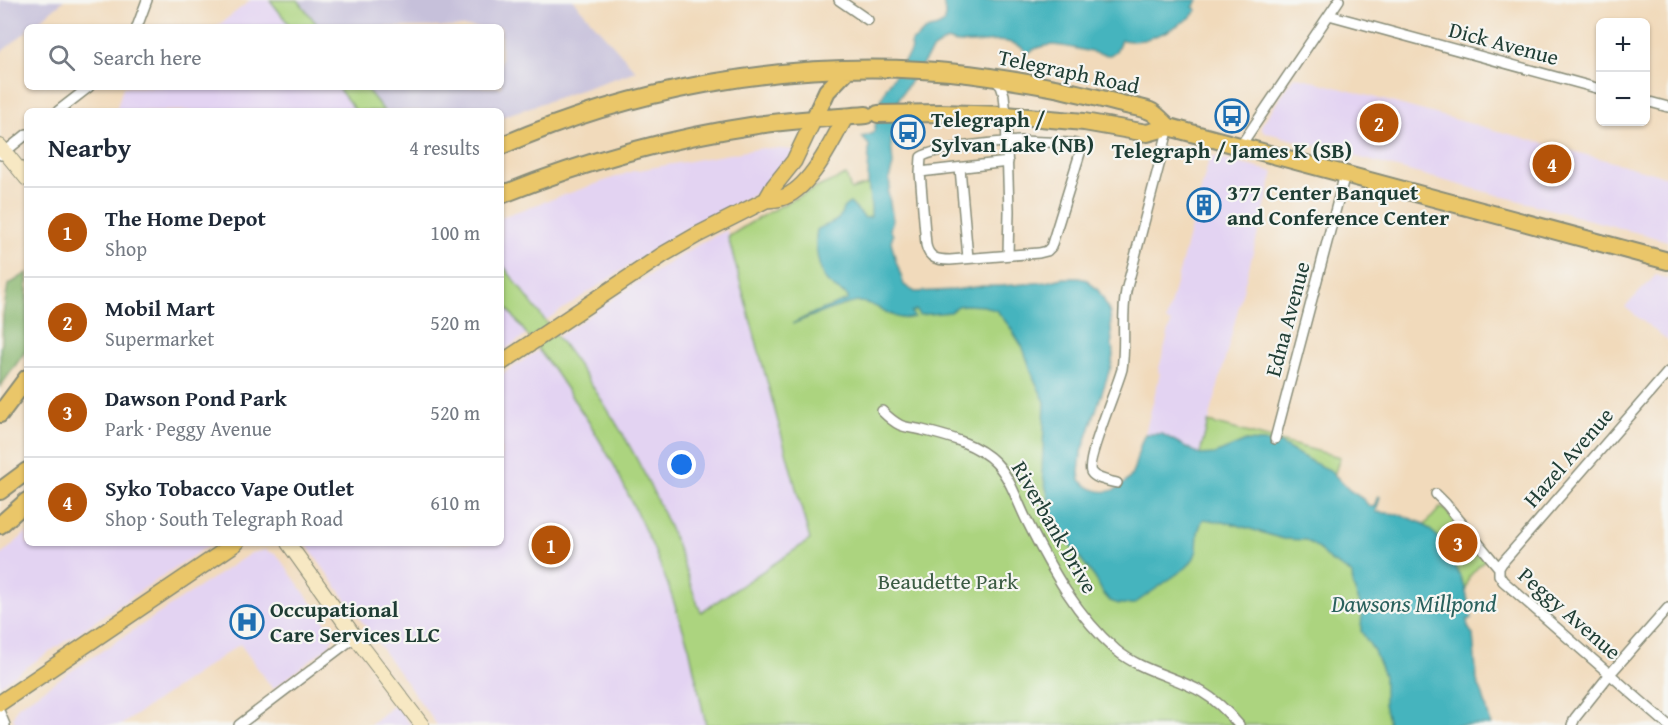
<!DOCTYPE html>
<html lang="en">
<head>
<meta charset="utf-8">
<style>
  :root { --surface:#fff; --page:#f6f6f7; --text:#1f2937; --muted:#747a83; --line:#e0e1e3; --accent:#b45309 }
  body { margin:0; font-family:"Gentium Book Plus",serif; background:var(--page); color:var(--text) }
  .controls { position:absolute; right:18px; top:18px; display:grid; overflow:hidden; border-radius:9px; box-shadow:0 2px 4px #0004 }
  .controls button { width:54px; height:54px; display:grid; place-items:center; padding:0; border:0; border-bottom:2px solid var(--line); background:var(--surface); color:var(--text); font:30px sans-serif }
  .you { position:absolute; left:682px; top:465px; width:21px; height:21px; margin:-15px; border:4px solid #fff; border-radius:50%; background:#1a73e8; box-shadow:0 0 0 9px #1a73e833 }
  .badge { display:grid; place-items:center; width:39px; height:39px; border-radius:50%; background:var(--accent); color:#fff; font-size:20px; font-weight:700 }
  .pin { position:absolute; translate:-50% -50%; border:3px solid #fff; box-shadow:0 2px 6px #0006 }
  .list { margin:0; padding:0; list-style:none }
  h2 { display:flex; justify-content:space-between; align-items:center; height:78px; margin:0; padding:0 24px; font-size:26px }
  h2 small { font-size:20px; font-weight:400; color:var(--muted) }
  .list li { display:grid; grid-template-columns:39px 1fr auto; gap:18px; align-items:center; box-sizing:border-box; height:90px; padding:0 24px; border-top:2px solid var(--line) }
  .list b { display:block; font-size:22px; white-space:nowrap }
  .list p { margin:0; font-size:20px; white-space:nowrap; color:var(--muted) }
  .list em { font-size:20px; font-style:normal; color:var(--muted) }
  .icon { flex:none; width:33px; height:33px; fill:none; stroke:currentColor; stroke-width:2; stroke-linecap:round; stroke-linejoin:round }
  .map { position:relative; flex:none; width:1668px; height:725px; overflow:hidden }
  .search { position:absolute; background:var(--surface); box-shadow:0 2px 4px #0004; left:24px; top:24px; width:480px; height:66px; display:flex; align-items:center; gap:15px; box-sizing:border-box; padding:0 21px; border-radius:9px; color:var(--muted); font-size:22px }
  .panel { position:absolute; background:var(--surface); box-shadow:0 2px 4px #0004; left:24px; top:108px; width:480px; height:438px; border-radius:9px }
  .map>svg:first-child { display:block }
</style>
</head>
<body>
<div class="map">
<svg width="1668" height="725" viewBox="0 0 1668 725">
  <rect width="100%" height="100%" fill="#f6f6f2"/>
  <filter id="ink" filterUnits="userSpaceOnUse"><feTurbulence type="fractalNoise" baseFrequency=".0167" numOctaves="2"/><feDisplacementMap in="SourceGraphic" scale="12" xChannelSelector="R" yChannelSelector="G"/><feConvolveMatrix kernelMatrix="1 2 1 2 8 2 1 2 1" color-interpolation-filters="sRGB"/></filter>
  <filter id="wash" filterUnits="userSpaceOnUse"><feTurbulence type="fractalNoise" baseFrequency=".008" numOctaves="4" result="noise"/><feDisplacementMap in="SourceGraphic" scale="24" xChannelSelector="R" yChannelSelector="G"/><feGaussianBlur stdDeviation="1.35" result="paint"/><feColorMatrix in="noise" values="0 0 0 0 0 0 0 0 0 0 0 0 0 0 0 0 0 1.4 0 .05"/><feComposite in="paint" operator="in"/></filter>
  <g filter="url(#wash)">
    <rect width="100%" height="100%" fill="#f1dabb"/>
    <path fill="#e3d3f2" d="M251,0H270L291,27H216Z
      M1295,76L1668,177V241L1264,132L1261,128L1262,124Z
      M123,87H337L356,111H116Z
      M763,148L795,150L769,185L761,191L683,230L545,321L501,263V217L633,171Z
      M1210,156L1274,172L1200,455L1162,434H1145L1160,373L1158,372L1171,323L1166,321Z
      M727,230L810,540L701,612L680,554L641,468L594,388L558,337L637,283L704,241Z
      M1656,275L1668,279V341L1625,307Z
      M501,300L527,335L501,352Z
      M539,350L590,424L614,465L653,547L668,585L689,647L706,725H437L305,543H501V375Z
      M27,532V543H212L0,685V556Z
      M265,550L277,555L332,631L333,638L329,646L273,689L240,644L121,725H15L13,717L18,706L251,553Z
      M395,705L411,725H369Z"/>
    <path fill="#c6c0da" d="M0,0H64L32,27H27V31L0,53Z
      M298,0H573L636,71L501,117V111H384L365,87H501V27H319Z"/>
    <path fill="#acd47f" stroke="#66885a" stroke-width="1.5" d="M270,0H298L319,27H291Z
      M337,87H365L384,111H356Z
      M846,175L851,190L883,180L885,269L906,303L988,295L1046,307L1071,508L1173,558L1208,422L1340,457L1333,479L1382,546L1424,526L1440,508L1445,509L1485,559L1469,577L1453,641L1445,725H706L689,647L668,585L653,547L614,465L590,424L553,369L501,300V263C552,329 604,395 642,469C656,497 670,527 681,556C688,575 693,595 701,612L810,540L728,237C766,212 804,192 846,175Z"/>
    <path fill="#89b66e" stroke="#547a51" stroke-width="1.5" d="M27,273V349L0,387V348L2,344L3,315L8,285Z"/>
    <path fill="#45b4be" stroke="#327879" stroke-width="1.5" d="M943,0H1198L1193,7L1197,10L1190,18L1166,32L1144,40L1131,41L1121,40L1116,51L1110,55C1084,54 1052,35 1028,53C1006,29 973,51 947,40L933,49L899,98L894,123L891,140L893,165L889,179L890,186L888,192L893,220L890,229L893,235L891,241L895,258L904,285L915,292L954,290L983,286H1000L1046,282L1063,278H1079L1087,280L1098,290L1103,298L1110,314L1113,356L1111,366L1081,455L1079,472L1080,480C1092,492 1109,496 1122,485C1126,482 1130,479 1132,474C1137,461 1138,447 1145,434H1162L1201,455L1215,454L1246,441L1279,443L1312,462L1330,470L1349,490L1363,499L1369,506L1374,507L1378,496L1380,497L1376,512L1398,514L1422,523L1453,550L1455,555L1461,558V560L1456,561L1455,565L1465,588L1472,618L1467,620L1468,627L1473,635L1477,681L1483,695L1491,725H1389L1384,704V676L1374,651L1361,631L1362,610L1353,586L1352,575L1348,571L1329,560L1319,549L1306,540L1283,539L1234,524L1204,519L1202,521L1198,532L1197,550L1194,558L1187,567L1134,604H1119L1110,601L1103,593L1095,578L1066,539L1052,513L1042,472L1045,402L1034,379L1023,348L1010,327L997,311L984,306L966,305L958,306L950,312L919,315L916,310L911,312L914,317C894,324 880,303 860,302C847,302 806,318 792,324L816,312L848,300V297C842,291 834,289 828,283C818,272 814,244 817,230C823,225 834,224 839,218C844,211 840,208 850,203L865,218L871,217V208L868,182L869,145L862,137L871,134L874,131L881,100L886,88L912,49L910,44L912,41C918,39 920,34 925,31C932,26 936,31 945,22V13Z"/>
  </g>
  <g filter="url(#ink)">
    <g fill="none" stroke-linecap="round" stroke-linejoin="round">
      <defs>
        <path id="minor" d="M839,0L868,20
          M1329,15L1600,89
          M137,27L147,0
          M993,78L1001,86L1004,95L1006,115L1009,211L1008,255
          M1646,101L1668,107
          M58,111L89,87
          M1020,141L1070,143L1076,144L1081,150L1051,247L1047,251L1039,253L950,260C938,260 929,259 926,245L920,172L921,157C937,147 999,142 1020,141Z
          M1241,145L1339,0
          M1,155L27,134
          M960,168L968,258
          M920,172L1008,162
          M882,411C887,416 894,422 900,425C906,428 915,428 922,430C947,436 978,444 996,463C1011,479 1018,504 1028,523C1051,569 1077,616 1116,650C1141,671 1174,676 1202,692C1216,700 1228,712 1239,725
          M1275,439L1345,174
          M1117,483C1109,481 1095,479 1091,472C1085,461 1118,386 1122,369C1126,343 1121,317 1126,291L1169,127
          M1436,494L1446,504L1499,568V575L1503,581L1668,725
          M1499,568L1502,563L1668,372
          M0,713L5,725
          M239,725L355,637
          M1572,725L1575,718L1610,674L1668,608"/>
        <path id="secondary" d="M0,146L27,179
          M288,543L355,637L422,725"/>
        <path id="primary" d="M766,200L774,186L794,161L814,119
          M501,363L664,254L697,235L766,200C771,199 776,200 781,198C810,190 832,141 846,116
          M0,703L236,543"/>
        <path id="trunk" d="M878,114L940,113L1006,115L1084,122L1147,133L1169,127
          M814,119L827,91L848,69
          M501,146C631,89 779,62 921,70C966,72 1011,80 1055,88C1079,93 1102,99 1126,105C1134,107 1145,108 1152,112C1158,116 1164,123 1169,127L1668,261
          M501,195C583,162 669,138 757,125C793,120 829,118 866,115
          M0,414L27,378
          M0,491L27,471
          M0,525L27,501"/>
      </defs>
      <use href="#minor" stroke="#888c78" stroke-width="12"/>
      <use href="#secondary" stroke="#888c78" stroke-width="16"/>
      <use href="#primary" stroke="#888c78" stroke-width="18"/>
      <use href="#trunk" stroke="#888c78" stroke-width="20"/>
      <use href="#minor" stroke="#fff" stroke-width="9"/>
      <use href="#secondary" stroke="#f7e8c3" stroke-width="14"/>
      <use href="#primary" stroke="#eac669" stroke-width="15"/>
      <use href="#trunk" stroke="#eac669" stroke-width="16"/>
    </g>
  </g>
  <defs>
    <symbol id="bus-ring" viewBox="-11 -11 22 22"><circle r="9.5" fill="#f6f6f2" stroke="#1f6fb2" stroke-width="1.5"/><path d="M-5-6H5V4H4V6H2V4H-2V6H-4V4H-5ZM-3.5-4V0h7V-4ZM-3.5 1.2v1.5H-2V1.2ZM2 1.2v1.5H3.5V1.2Z" fill="#1f6fb2"/></symbol>
    <symbol id="building-ring" viewBox="-11 -11 22 22"><circle r="9.5" fill="#f6f6f2" stroke="#1f6fb2" stroke-width="1.5"/><path d="M-4-6H4V6H1V3H-1V6H-4ZM-2.5-4.3h1.7v1.8h-1.7ZM.8-4.3h1.7v1.8H.8ZM-2.5-1h1.7V.8h-1.7ZM.8-1h1.7V.8H.8Z" fill="#1f6fb2"/></symbol>
    <symbol id="hospital-ring" viewBox="-11 -11 22 22"><circle r="9.5" fill="#f6f6f2" stroke="#1f6fb2" stroke-width="1.5"/><path d="M-5-5h3v3.5h4V-5h3V5h-3V1.5h-4V5h-3Z" fill="#1f6fb2"/></symbol>
  </defs>
  <g fill-rule="evenodd">
    <use href="#bus-ring" x="1213" y="97" width="38" height="38"/>
    <use href="#bus-ring" x="889" y="113" width="38" height="38"/>
    <use href="#building-ring" x="1185" y="186" width="38" height="38"/>
    <use href="#hospital-ring" x="228" y="603" width="38" height="38"/>
  </g>
  <g text-anchor="middle" stroke-width="4.5" stroke-linejoin="round" paint-order="stroke">
    <g font-size="22" fill="#1f3d34" stroke="#f6f6f2">
      <text transform="translate(1504 43) rotate(15)" y="8">Dick Avenue</text>
      <text transform="translate(1069 71) rotate(12)" y="8">Telegraph Road</text>
      <text transform="translate(1287 319) rotate(-75)" y="8">Edna Avenue</text>
      <text transform="translate(1568 457) rotate(-49)" y="8">Hazel Avenue</text>
      <text transform="translate(1055 527) rotate(60)" y="8">Riverbank Drive</text>
      <text transform="translate(1570 613) rotate(41)" y="8">Peggy Avenue</text>
    </g>
    <g font-size="22" font-weight="bold" fill="#1f3d34" stroke="#f6f6f2" text-anchor="start">
      <text x="931" y="127">Telegraph /<tspan x="931" dy="25">Sylvan Lake (NB)</tspan></text>
      <text x="1232" y="158" text-anchor="middle">Telegraph / James K (SB)</text>
      <text x="1227" y="200">377 Center Banquet<tspan x="1227" dy="25">and Conference Center</tspan></text>
      <text x="270" y="617">Occupational<tspan x="270" dy="25">Care Services LLC</tspan></text>
    </g>
    <g font-size="22" fill="#3b5b43" stroke="#f6f6f2">
      <text x="948" y="589">Beaudette Park</text>
    </g>
    <g font-size="24" font-style="italic" fill="#2a615d" stroke="#f6f6f2">
      <text x="1414" y="612">Dawsons Millpond</text>
    </g>
  </g>
</svg>
<div class="controls">
<button>+</button>
<button>−</button>
</div>
<div class="you"></div>
<div class="pin badge" style="left:551px;top:545px">1</div>
<div class="pin badge" style="left:1379px;top:123px">2</div>
<div class="pin badge" style="left:1458px;top:543px">3</div>
<div class="pin badge" style="left:1552px;top:164px">4</div>
<div class="search"><svg class="icon" aria-label="search" viewBox="0 0 24 24"><circle cx="10" cy="10" r="6"/><path d="M15 15l6 6"/></svg>Search here</div>
<section class="panel">
<h2>Nearby<small>4 results</small></h2>
<ul class="list">
<li><span class="badge">1</span><div><b>The Home Depot</b><p>Shop</p></div><em>100 m</em></li>
<li><span class="badge">2</span><div><b>Mobil Mart</b><p>Supermarket</p></div><em>520 m</em></li>
<li><span class="badge">3</span><div><b>Dawson Pond Park</b><p>Park · Peggy Avenue</p></div><em>520 m</em></li>
<li><span class="badge">4</span><div><b>Syko Tobacco Vape Outlet</b><p>Shop · South Telegraph Road</p></div><em>610 m</em></li>
</ul>
</section>
</div>
</body>
</html>
